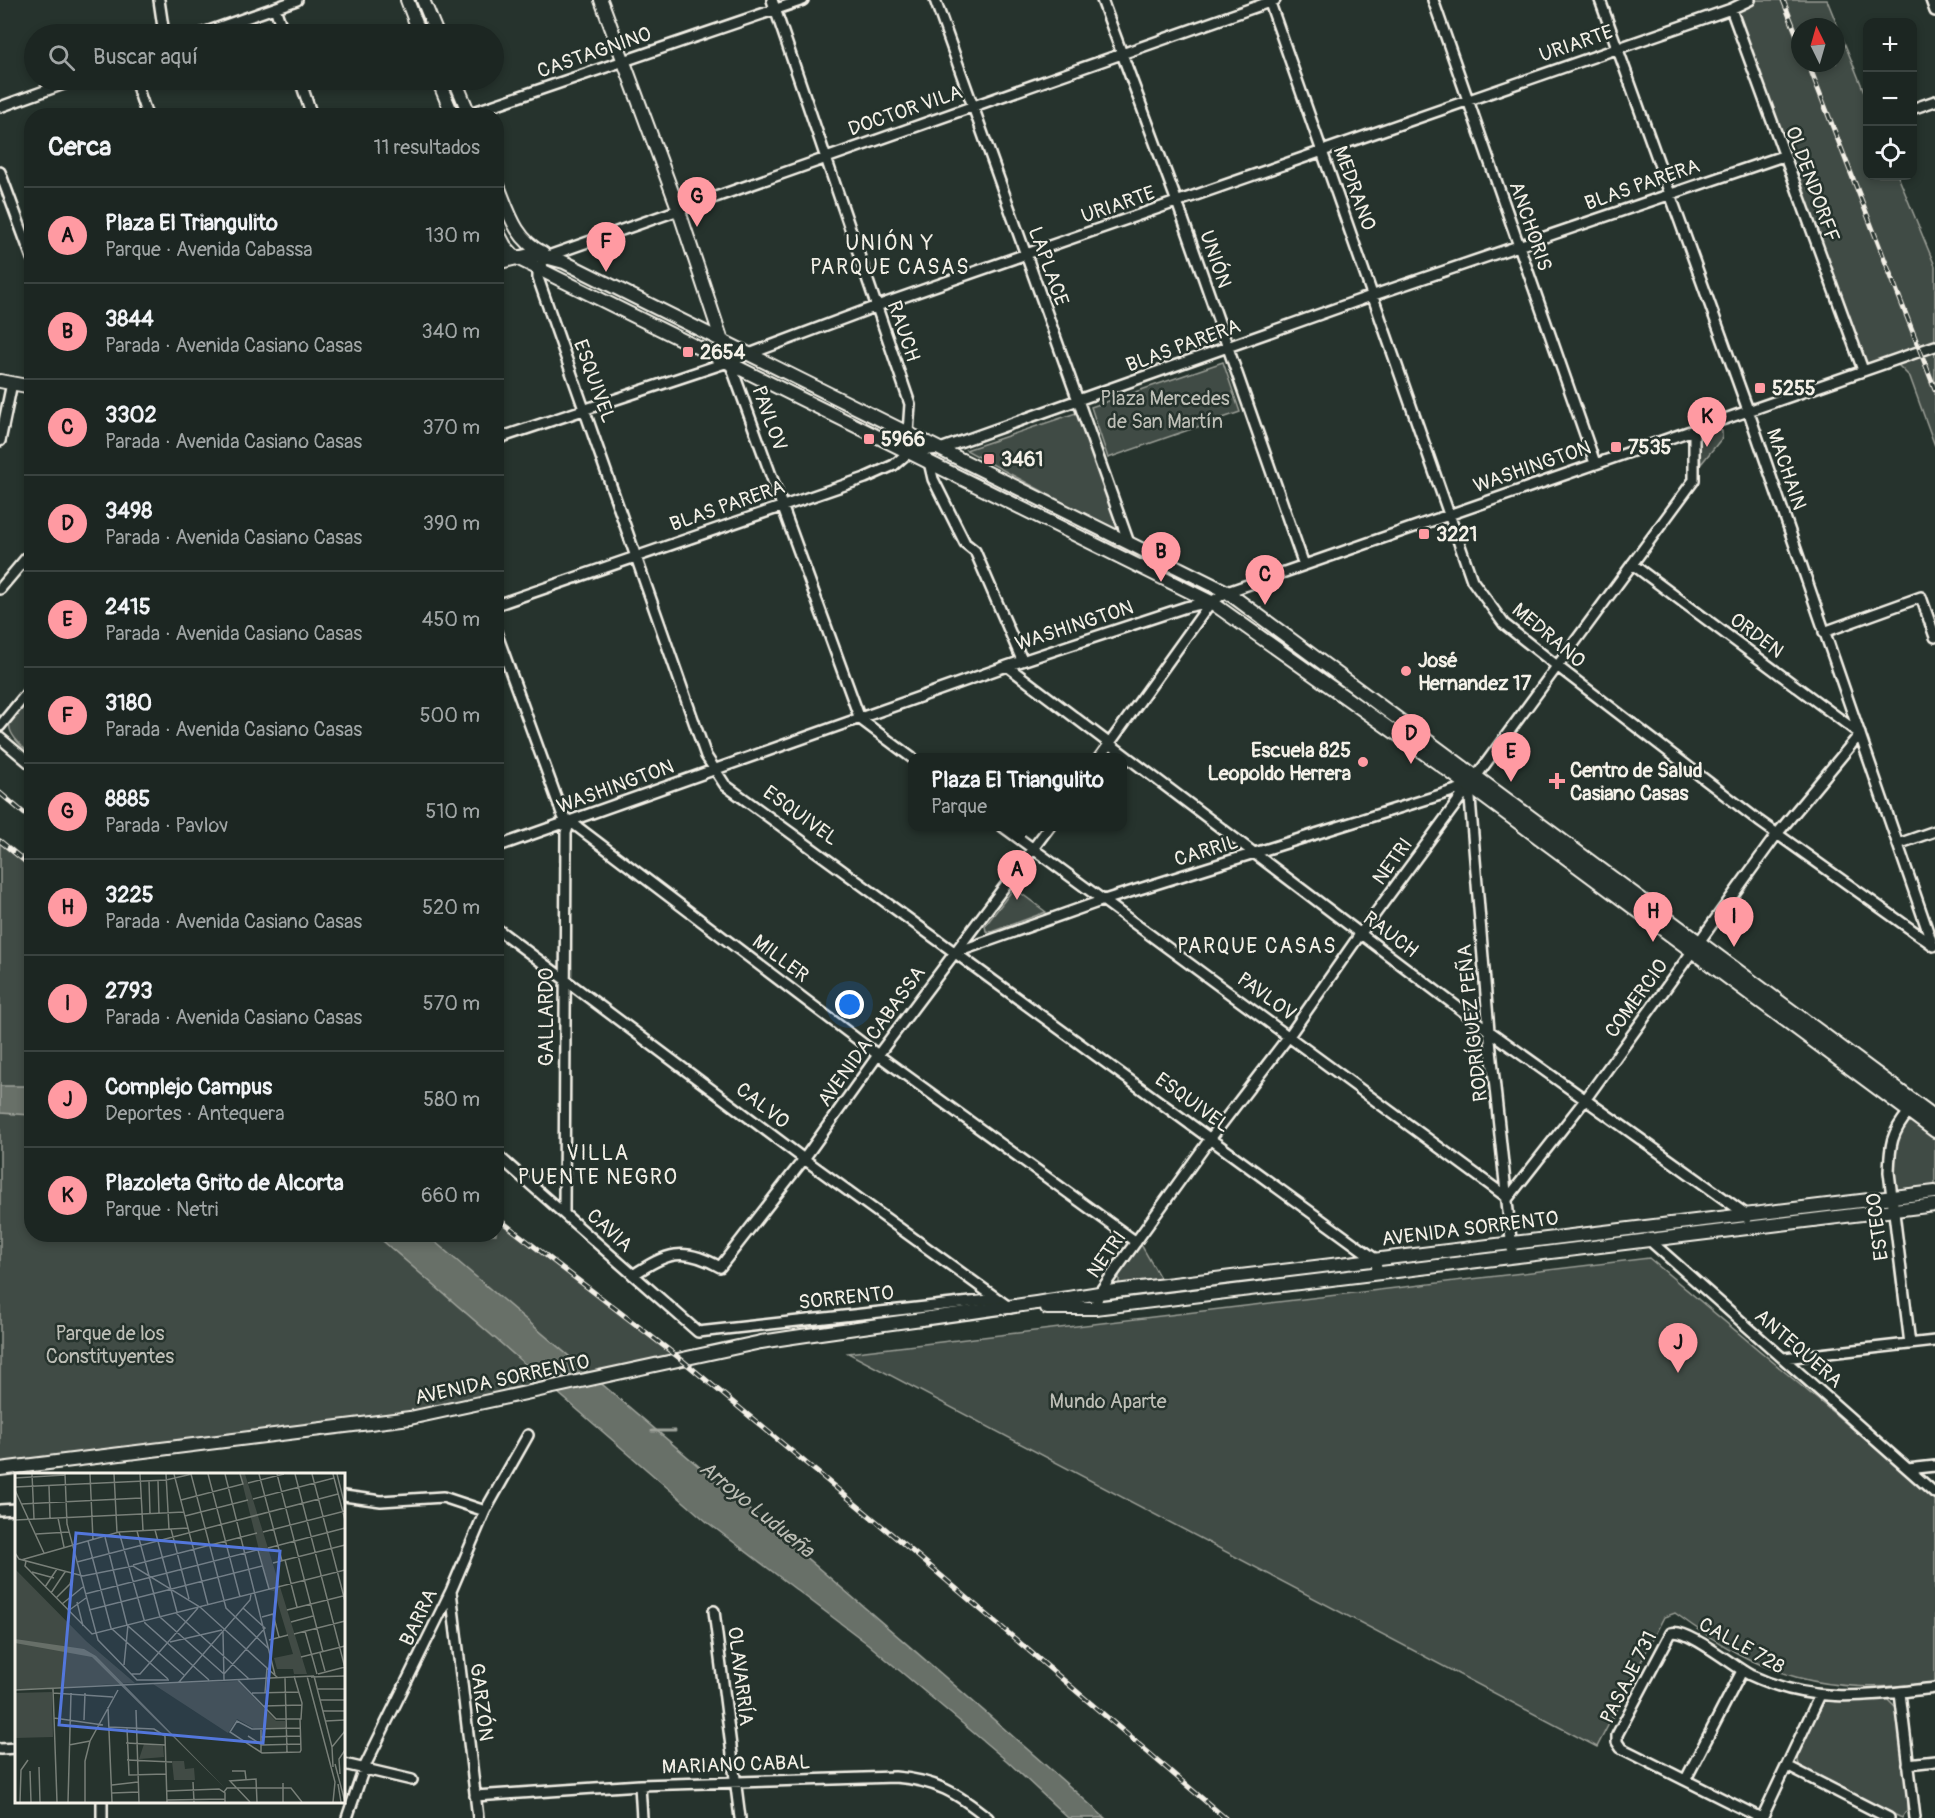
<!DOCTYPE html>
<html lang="es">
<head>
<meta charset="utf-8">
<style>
  :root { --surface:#1c2622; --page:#29322f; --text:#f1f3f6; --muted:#a0a5a5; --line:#3a4340; --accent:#ff9aa2 }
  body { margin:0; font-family:Pangolin,sans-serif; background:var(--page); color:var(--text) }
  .controls { position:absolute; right:18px; top:18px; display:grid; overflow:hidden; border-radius:12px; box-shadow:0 3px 9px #0003 }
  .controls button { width:54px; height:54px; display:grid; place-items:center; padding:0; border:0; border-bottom:2px solid var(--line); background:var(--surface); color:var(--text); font:30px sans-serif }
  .compass { position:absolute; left:1791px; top:18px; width:54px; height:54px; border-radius:50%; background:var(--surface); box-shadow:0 3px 9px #0003; rotate:355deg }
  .you { position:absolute; left:850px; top:1005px; width:21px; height:21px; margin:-15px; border:4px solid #fff; border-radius:50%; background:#1a73e8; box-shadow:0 0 0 9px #1a73e833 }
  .badge { display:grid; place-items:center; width:39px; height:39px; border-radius:50%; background:var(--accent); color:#111; font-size:20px; font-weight:700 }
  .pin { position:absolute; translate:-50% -50px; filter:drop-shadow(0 2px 3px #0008) }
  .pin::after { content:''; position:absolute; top:32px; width:21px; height:18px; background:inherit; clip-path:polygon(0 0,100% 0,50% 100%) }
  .popup { position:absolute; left:908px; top:753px; width:219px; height:78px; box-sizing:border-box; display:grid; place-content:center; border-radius:12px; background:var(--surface); filter:drop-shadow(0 2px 4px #0005); font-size:20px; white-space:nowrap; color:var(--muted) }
  .popup b { font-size:22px; color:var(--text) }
  .popup::after { content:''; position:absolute; left:50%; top:100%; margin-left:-12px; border:12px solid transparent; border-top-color:var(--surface) }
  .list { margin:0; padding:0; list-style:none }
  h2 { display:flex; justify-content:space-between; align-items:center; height:78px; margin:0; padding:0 24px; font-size:26px }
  h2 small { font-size:20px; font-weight:400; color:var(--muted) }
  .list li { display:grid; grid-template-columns:39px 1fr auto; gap:18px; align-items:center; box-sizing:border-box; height:96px; padding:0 24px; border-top:2px solid var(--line) }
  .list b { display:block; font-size:22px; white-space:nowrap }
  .list p { margin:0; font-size:20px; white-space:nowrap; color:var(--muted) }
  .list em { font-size:20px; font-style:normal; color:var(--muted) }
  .icon { flex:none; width:33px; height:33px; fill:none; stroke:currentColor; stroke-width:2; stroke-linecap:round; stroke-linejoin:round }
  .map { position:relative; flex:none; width:1935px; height:1818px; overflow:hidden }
  .search { position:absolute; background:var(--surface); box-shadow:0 3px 9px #0003; left:24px; top:24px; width:480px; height:66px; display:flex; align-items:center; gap:15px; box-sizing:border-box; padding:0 21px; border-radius:33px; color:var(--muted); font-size:22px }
  .panel { position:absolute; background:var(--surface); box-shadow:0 3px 9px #0003; left:24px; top:108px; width:480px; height:1134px; border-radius:24px }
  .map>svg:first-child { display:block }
</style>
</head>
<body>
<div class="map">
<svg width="1935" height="1818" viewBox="0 0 1935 1818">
  <rect width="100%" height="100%" fill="#26332d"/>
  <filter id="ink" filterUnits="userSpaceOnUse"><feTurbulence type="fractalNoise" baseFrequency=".0167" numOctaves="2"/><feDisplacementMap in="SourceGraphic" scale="12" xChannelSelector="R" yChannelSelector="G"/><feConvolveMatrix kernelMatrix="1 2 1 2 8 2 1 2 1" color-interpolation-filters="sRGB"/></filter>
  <g filter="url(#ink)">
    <path fill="#414b45" stroke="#9a9e96" stroke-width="1.5" fill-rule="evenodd" d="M1750,0H1827L1867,99L1868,176H1898L1935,266V446L1910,377L1894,361L1863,370L1731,9ZM1800,27H1836V63H1800Z
      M1223,362L1240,412L1108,458L1091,407Z
      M1079,412L1120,533L966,450Z
      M1718,428L1722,431V438L1701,464L1699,437Z
      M31,693V755C0,726 5,724 31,693Z
      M0,841L31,867L32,1234H496L497,1217L682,1360L410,1418L0,1469Z
      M1014,888L1046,912L991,932L986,931L985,926Z
      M1909,1112L1935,1131V1192L1892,1197L1896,1128Z
      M1139,1241L1163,1283L1123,1286L1119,1283V1270Z
      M1649,1258L1935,1498V1683C1823,1695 1765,1679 1675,1613L1664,1617L1597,1747L848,1353Z
      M1886,1698L1898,1710L1907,1802V1810L1902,1818L1809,1775C1800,1768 1797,1764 1797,1752L1825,1701Z"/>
    <path fill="#676f68" stroke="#9fa39b" stroke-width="1.5" d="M0,1086H31V1115L0,1113Z
      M376,1235H427C653,1429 883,1619 1105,1818H1068L1007,1761L868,1644L707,1522Z"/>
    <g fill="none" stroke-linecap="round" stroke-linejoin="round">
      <path stroke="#9fa39b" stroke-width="3" d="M652,1431H675"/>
      <defs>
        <path id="street" d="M159,0L164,34
          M772,0L910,404L908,433L929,462L933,479L965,543L975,551L1022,660
          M935,0L1129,543
          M1102,0L1177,202L1304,565
          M1269,0L1472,580L1504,624L1557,666L1759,821L1933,945
          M1275,0L548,256L538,268V278L706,756L725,785L1375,1259L1378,1273
          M1433,0L1595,463
          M1600,0L1748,410L1933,946
          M1931,0L1935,11
          M275,8L284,34
          M1731,9L1863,370
          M200,34L297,0
          M135,80L147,116
          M300,80L312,116
          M0,107L75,80
          M1912,109L1935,101
          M465,115L803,0
          M0,172L32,258
          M722,341L860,719L912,758
          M496,439L728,362L877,306L1731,9L1750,0
          M0,441L12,383
          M0,589L32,551
          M496,605L865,478L894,465L909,452L940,449L1374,295L1783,156
          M496,632L563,816L878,1055L1136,1242
          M1824,632L1921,597L1935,637
          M1007,666L1489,1031L1747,1215V1218
          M0,726L32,687
          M0,738L32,765
          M1099,758L1211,602
          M1469,786L1489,1031L1512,1249
          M1002,826L1508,1198
          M1898,844L1935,831
          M496,847L1007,666L1186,607L1211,602L1227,592L1935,346
          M496,928L804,1159L1010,1308
          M957,952L1101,901L1469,786
          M1909,1112C1891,1133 1890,1145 1889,1172L1910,1344
          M496,1154L698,1332L998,1299
          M1508,1198L1585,1100L1777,834L1860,734L1632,564
          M564,1213L566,833L570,821
          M1647,1238L1935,1493
          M633,1275C667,1253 683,1246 720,1267L804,1159L878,1055L1050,826
          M1095,1308L1099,1293L1210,1139L1289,1036L1361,933L1694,480V429
          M1784,1358L1935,1341
          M1908,1469L1935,1466
          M344,1496L381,1501L443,1497L485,1511
          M0,1510L16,1509
          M451,1591L478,1818
          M714,1611L740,1818
          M1900,1693L1915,1818
          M0,1749L16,1748
          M344,1764L412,1780
          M1908,1764L1935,1761
          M1787,1766L1889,1818
          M1686,1779L1742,1671
          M640,1785L642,1818
          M475,1796L640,1785L895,1777C936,1780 957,1793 988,1818
          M102,1802V1818
          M347,1818L364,1768L451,1591L485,1511L528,1435
          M1761,1818L1621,1748L1617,1742V1735L1671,1633C1686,1627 1733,1666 1750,1675C1814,1705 1867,1696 1935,1688
          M1762,1818L1819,1697"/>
        <path id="secondary" d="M407,0L420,34
          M423,0L437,34
          M601,0L678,208L722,341
          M438,80L453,116
          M455,80L470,116
          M496,181C508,209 514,239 543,253
          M496,229L505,246L515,257L1211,602L1442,766L1935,1131
          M496,263L534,254L564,262L1227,592L1935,1117
          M0,381L32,387
          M1047,1308H1095L1935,1205
          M0,1469L410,1418L761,1342C874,1324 987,1312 1099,1293L1935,1192"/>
      </defs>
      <use href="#street" stroke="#f4f1e8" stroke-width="14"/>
      <use href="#secondary" stroke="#f4f1e8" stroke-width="16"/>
      <use href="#street" stroke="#26332d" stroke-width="9"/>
      <use href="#secondary" stroke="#26332d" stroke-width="12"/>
      <defs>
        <path id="rail" d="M1783,0L1800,43
          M1808,63L1935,389
          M0,793L32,820
          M0,841L32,867
          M496,1217L682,1360L918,1556L1225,1818"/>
      </defs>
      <use href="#rail" stroke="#f4f1e8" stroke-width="5"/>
      <use href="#rail" stroke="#26332d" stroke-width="3" stroke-dasharray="9" stroke-linecap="butt"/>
    </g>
  </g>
  <g fill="#ff9aa2" stroke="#26332d" stroke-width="2">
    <rect x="682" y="346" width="12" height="12" rx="3"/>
    <rect x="1754" y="382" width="12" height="12" rx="3"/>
    <rect x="863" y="433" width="12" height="12" rx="3"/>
    <rect x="1610" y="441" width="12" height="12" rx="3"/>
    <rect x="983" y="453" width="12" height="12" rx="3"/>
    <rect x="1418" y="528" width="12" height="12" rx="3"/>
    <circle cx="1406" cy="671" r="6"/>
    <circle cx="1363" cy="762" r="6"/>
    <path d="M1554 772h6v6h6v6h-6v6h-6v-6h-6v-6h6z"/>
  </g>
  <g text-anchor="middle" stroke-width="5" stroke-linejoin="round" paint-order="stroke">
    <g font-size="20" fill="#f4f1e8" stroke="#26332d">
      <text transform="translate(1576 43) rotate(-19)" y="7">URIARTE</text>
      <text transform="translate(594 52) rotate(-19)" y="7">CASTAGNINO</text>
      <text transform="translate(905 110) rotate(-19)" y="7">DOCTOR VILA</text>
      <text transform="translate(1642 184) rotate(-19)" y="7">BLAS PARERA</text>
      <text transform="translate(1813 184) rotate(70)" y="7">OLDENDORFF</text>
      <text transform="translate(1355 188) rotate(70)" y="7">MEDRANO</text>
      <text transform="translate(1118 204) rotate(-19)" y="7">URIARTE</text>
      <text transform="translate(1531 226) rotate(71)" y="7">ANCHORIS</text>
      <text transform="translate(1216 259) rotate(71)" y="7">UNIÓN</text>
      <text transform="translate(1049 266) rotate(70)" y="7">LAPLACE</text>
      <text transform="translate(904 331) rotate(71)" y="7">RAUCH</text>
      <text transform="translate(1183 345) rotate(-20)" y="7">BLAS PARERA</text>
      <text transform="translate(595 381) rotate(70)" y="7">ESQUIVEL</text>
      <text transform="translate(770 418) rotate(70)" y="7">PAVLOV</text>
      <text transform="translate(1532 466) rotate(-19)" y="7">WASHINGTON</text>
      <text transform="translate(1787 469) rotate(71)" y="7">MACHAIN</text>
      <text transform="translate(727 505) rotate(-19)" y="7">BLAS PARERA</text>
      <text transform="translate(1074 625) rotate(-18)" y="7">WASHINGTON</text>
      <text transform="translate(1549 635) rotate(40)" y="7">MEDRANO</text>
      <text transform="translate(1757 635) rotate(37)" y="7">ORDEN</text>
      <text transform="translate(615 786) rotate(-20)" y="7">WASHINGTON</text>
      <text transform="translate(801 815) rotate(36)" y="7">ESQUIVEL</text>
      <text transform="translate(1206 850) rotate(-17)" y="7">CARRIL</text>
      <text transform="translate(1392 861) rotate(-54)" y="7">NETRI</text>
      <text transform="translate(1391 934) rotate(37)" y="7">RAUCH</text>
      <text transform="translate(781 958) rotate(37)" y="7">MILLER</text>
      <text transform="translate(1267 996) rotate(36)" y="7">PAVLOV</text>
      <text transform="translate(1636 998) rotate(-54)" y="7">COMERCIO</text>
      <text transform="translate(546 1017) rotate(-90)" y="7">GALLARDO</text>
      <text transform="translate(1472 1023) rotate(-96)" y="7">RODRÍGUEZ PEÑA</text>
      <text transform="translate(871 1036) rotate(-54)" y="7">AVENIDA CABASSA</text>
      <text transform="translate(1193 1102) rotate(36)" y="7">ESQUIVEL</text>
      <text transform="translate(763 1105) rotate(38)" y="7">CALVO</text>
      <text transform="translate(1877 1227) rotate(-97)" y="7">ESTECO</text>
      <text transform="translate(1470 1228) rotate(-7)" y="7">AVENIDA SORRENTO</text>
      <text transform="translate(610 1230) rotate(42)" y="7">CAVIA</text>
      <text transform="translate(1106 1254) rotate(-55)" y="7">NETRI</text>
      <text transform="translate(846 1297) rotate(-6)" y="7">SORRENTO</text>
      <text transform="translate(1799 1348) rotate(41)" y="7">ANTEQUERA</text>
      <text transform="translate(502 1379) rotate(-12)" y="7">AVENIDA SORRENTO</text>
      <text transform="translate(418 1617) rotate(-64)" y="7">BARRA</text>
      <text transform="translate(1742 1645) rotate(29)" y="7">CALLE 728</text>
      <text transform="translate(741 1676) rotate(83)" y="7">OLAVARRÍA</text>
      <text transform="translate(1628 1677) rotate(-63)" y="7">PASAJE 731</text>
      <text transform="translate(482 1702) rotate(83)" y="7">GARZÓN</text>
      <text transform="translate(736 1764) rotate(-2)" y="7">MARIANO CABAL</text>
    </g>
    <g font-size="20" font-weight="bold" fill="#f4f1e8" stroke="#26332d" text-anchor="start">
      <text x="700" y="359">2654</text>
      <text x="1772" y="395">5255</text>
      <text x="881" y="446">5966</text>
      <text x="1628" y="454">7535</text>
      <text x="1001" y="466">3461</text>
      <text x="1436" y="541">3221</text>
      <text x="1418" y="667">José<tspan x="1418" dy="23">Hernandez 17</tspan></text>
      <text x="1351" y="757" text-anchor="end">Escuela 825<tspan x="1351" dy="23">Leopoldo Herrera</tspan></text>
      <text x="1570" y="777">Centro de Salud<tspan x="1570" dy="23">Casiano Casas</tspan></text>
    </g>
    <g font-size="20" fill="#bebfb7" stroke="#26332d">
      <text x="1165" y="405">Plaza Mercedes<tspan x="1165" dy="23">de San Martín</tspan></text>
      <text x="110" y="1340">Parque de los<tspan x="110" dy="23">Constituyentes</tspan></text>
      <text x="1108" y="1408">Mundo Aparte</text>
    </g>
    <g font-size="21" letter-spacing="1.5" fill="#f4f1e8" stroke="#26332d">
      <text x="890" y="250">UNIÓN Y<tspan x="890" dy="24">PARQUE CASAS</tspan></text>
      <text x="1257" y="953">PARQUE CASAS</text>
      <text x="598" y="1160">VILLA<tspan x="598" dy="24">PUENTE NEGRO</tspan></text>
    </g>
    <g font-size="21" font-style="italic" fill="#bcbdb5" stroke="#26332d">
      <text transform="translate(757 1509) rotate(39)" y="7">Arroyo Ludueña</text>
    </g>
  </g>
  <g transform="translate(15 1473)">
    <rect width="330" height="330" fill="#26332d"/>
    <path d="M225,1H230L292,201H279L278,196H262L259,185L278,181L259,118L254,117ZM0,96L71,168L120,210L0,217ZM223,208L261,248H270L271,255L240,256L222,246L213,260L138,211ZM37,219L38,264L0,265V220ZM129,271L148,273L149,284L124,286ZM157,288H169L170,296L179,295L180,307H159Z" fill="#414b45"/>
    <path d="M0,166L69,176L81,183L209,314L77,184L0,170Z" fill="#676f68"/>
    <path fill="none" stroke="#787f78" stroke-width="1.5" d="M17,1L19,46M50,1L52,51L83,167L122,207H154M75,1L78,67M99,1L102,59M125,1L128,57M151,1L154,56M159,1L193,132M176,1L211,135L254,176M193,1L225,124M210,1L260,202M244,1L267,88M262,1L308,179M280,1L330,195M297,1L330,128M318,1L330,47M322,1L330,33M0,5L50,2M134,8L135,41M143,8L144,40M233,10L269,1M34,13L35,45M0,14L151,7L177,1M0,17L29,80M238,26L319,5M166,27L228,11L225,1M6,31L126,25M170,43L233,27M43,45L49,74M0,47L169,39M156,56L174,126M140,57L162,139M122,58L145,144L209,201M104,59L130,150L194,207M248,59L330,38M21,61L54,59M90,64L112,152L169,202M73,68L96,155L153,206M253,75L330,55M243,77L254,116M0,80L4,86L68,103L118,93L185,134L263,205M6,87L104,59L173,55M270,87L282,134M11,88L10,93L77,161L330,97M62,89L323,21M258,90L330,72M118,92L242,60M17,99L39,105M30,114L42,96M36,120L50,99M70,121L246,76M41,125L55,111L58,101M62,129L68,153M47,131L68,114M74,137L247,93M272,137L328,123M53,138L71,125M161,140L234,206M247,144L258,141L264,164M276,149L298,143M290,158L302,201M208,159L209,207M279,161L330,148M254,167L273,162M155,169L207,157M305,180L310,198M286,184L330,173M109,192L113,152M116,201H125L183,135M209,201L250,155L228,135M303,201L330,194M292,203L320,309L318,329M299,203L317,274L318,294M296,204L330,203M270,205L272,279M223,207L261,246H286L287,230L279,203M164,209L235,127L236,121M38,216L42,329M302,216H330M0,217L299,203M38,220L98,224M237,220L284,219M250,220L252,195M305,227H330M249,233L287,232M93,234L97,329M121,237L124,329M308,238H330M39,245L88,252M285,246L286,277L285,279L247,280L215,259L222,248L237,256L285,255M69,247L70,220M311,248L330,247M94,254L139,256L150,263L152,329M112,255L114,302L151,301M233,263L247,272L286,271M246,264L285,263M111,270L150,272M54,272L75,268M317,274L330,258M246,279V257M112,287L157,289M320,291L330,329M24,294L25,329M15,298L16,329M217,298H230L231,306M325,301L324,286L330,277M178,309L179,329M268,310V329M323,311L326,329M97,312L123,309M152,318L204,316L210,320V329M209,319L212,315H276L287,329M97,320L124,319M152,327L210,326M5,329L6,297L13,287M53,329L56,220M70,329V288L75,268L103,217M235,329L215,308L241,306L242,329"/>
    <path fill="#5377dc" fill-opacity="0.15" stroke="#5377dc" stroke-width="3" d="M61,60L265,78L248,270L44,252Z"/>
    <rect width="330" height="330" fill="none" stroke="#f4f1e8" stroke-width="3"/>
  </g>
</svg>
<div class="controls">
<button>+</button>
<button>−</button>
<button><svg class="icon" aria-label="locate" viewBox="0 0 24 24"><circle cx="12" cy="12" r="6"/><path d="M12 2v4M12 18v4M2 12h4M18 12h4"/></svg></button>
</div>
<svg class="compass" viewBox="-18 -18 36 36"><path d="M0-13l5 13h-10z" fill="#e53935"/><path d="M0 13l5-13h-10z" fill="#a0a5a5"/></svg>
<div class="you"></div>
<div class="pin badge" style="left:1017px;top:900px">A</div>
<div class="popup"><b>Plaza El Triangulito</b>Parque</div>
<div class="pin badge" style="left:1161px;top:582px">B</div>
<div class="pin badge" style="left:1265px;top:605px">C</div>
<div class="pin badge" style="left:1411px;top:764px">D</div>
<div class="pin badge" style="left:1511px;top:782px">E</div>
<div class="pin badge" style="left:606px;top:272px">F</div>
<div class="pin badge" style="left:697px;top:227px">G</div>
<div class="pin badge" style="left:1653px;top:942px">H</div>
<div class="pin badge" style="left:1734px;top:947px">I</div>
<div class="pin badge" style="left:1678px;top:1373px">J</div>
<div class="pin badge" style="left:1707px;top:447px">K</div>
<div class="search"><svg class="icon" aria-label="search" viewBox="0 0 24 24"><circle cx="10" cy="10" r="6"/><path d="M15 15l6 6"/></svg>Buscar aquí</div>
<section class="panel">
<h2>Cerca<small>11 resultados</small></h2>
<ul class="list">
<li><span class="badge">A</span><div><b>Plaza El Triangulito</b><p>Parque · Avenida Cabassa</p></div><em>130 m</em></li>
<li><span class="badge">B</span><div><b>3844</b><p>Parada · Avenida Casiano Casas</p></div><em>340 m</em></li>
<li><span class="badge">C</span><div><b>3302</b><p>Parada · Avenida Casiano Casas</p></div><em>370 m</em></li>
<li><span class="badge">D</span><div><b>3498</b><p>Parada · Avenida Casiano Casas</p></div><em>390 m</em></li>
<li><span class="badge">E</span><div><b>2415</b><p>Parada · Avenida Casiano Casas</p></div><em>450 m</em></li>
<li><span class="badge">F</span><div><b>3180</b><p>Parada · Avenida Casiano Casas</p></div><em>500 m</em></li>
<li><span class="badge">G</span><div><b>8885</b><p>Parada · Pavlov</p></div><em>510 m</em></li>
<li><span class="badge">H</span><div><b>3225</b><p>Parada · Avenida Casiano Casas</p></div><em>520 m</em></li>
<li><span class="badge">I</span><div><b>2793</b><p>Parada · Avenida Casiano Casas</p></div><em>570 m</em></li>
<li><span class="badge">J</span><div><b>Complejo Campus</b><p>Deportes · Antequera</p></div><em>580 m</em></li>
<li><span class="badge">K</span><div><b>Plazoleta Grito de Alcorta</b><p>Parque · Netri</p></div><em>660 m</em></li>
</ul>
</section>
</div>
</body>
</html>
